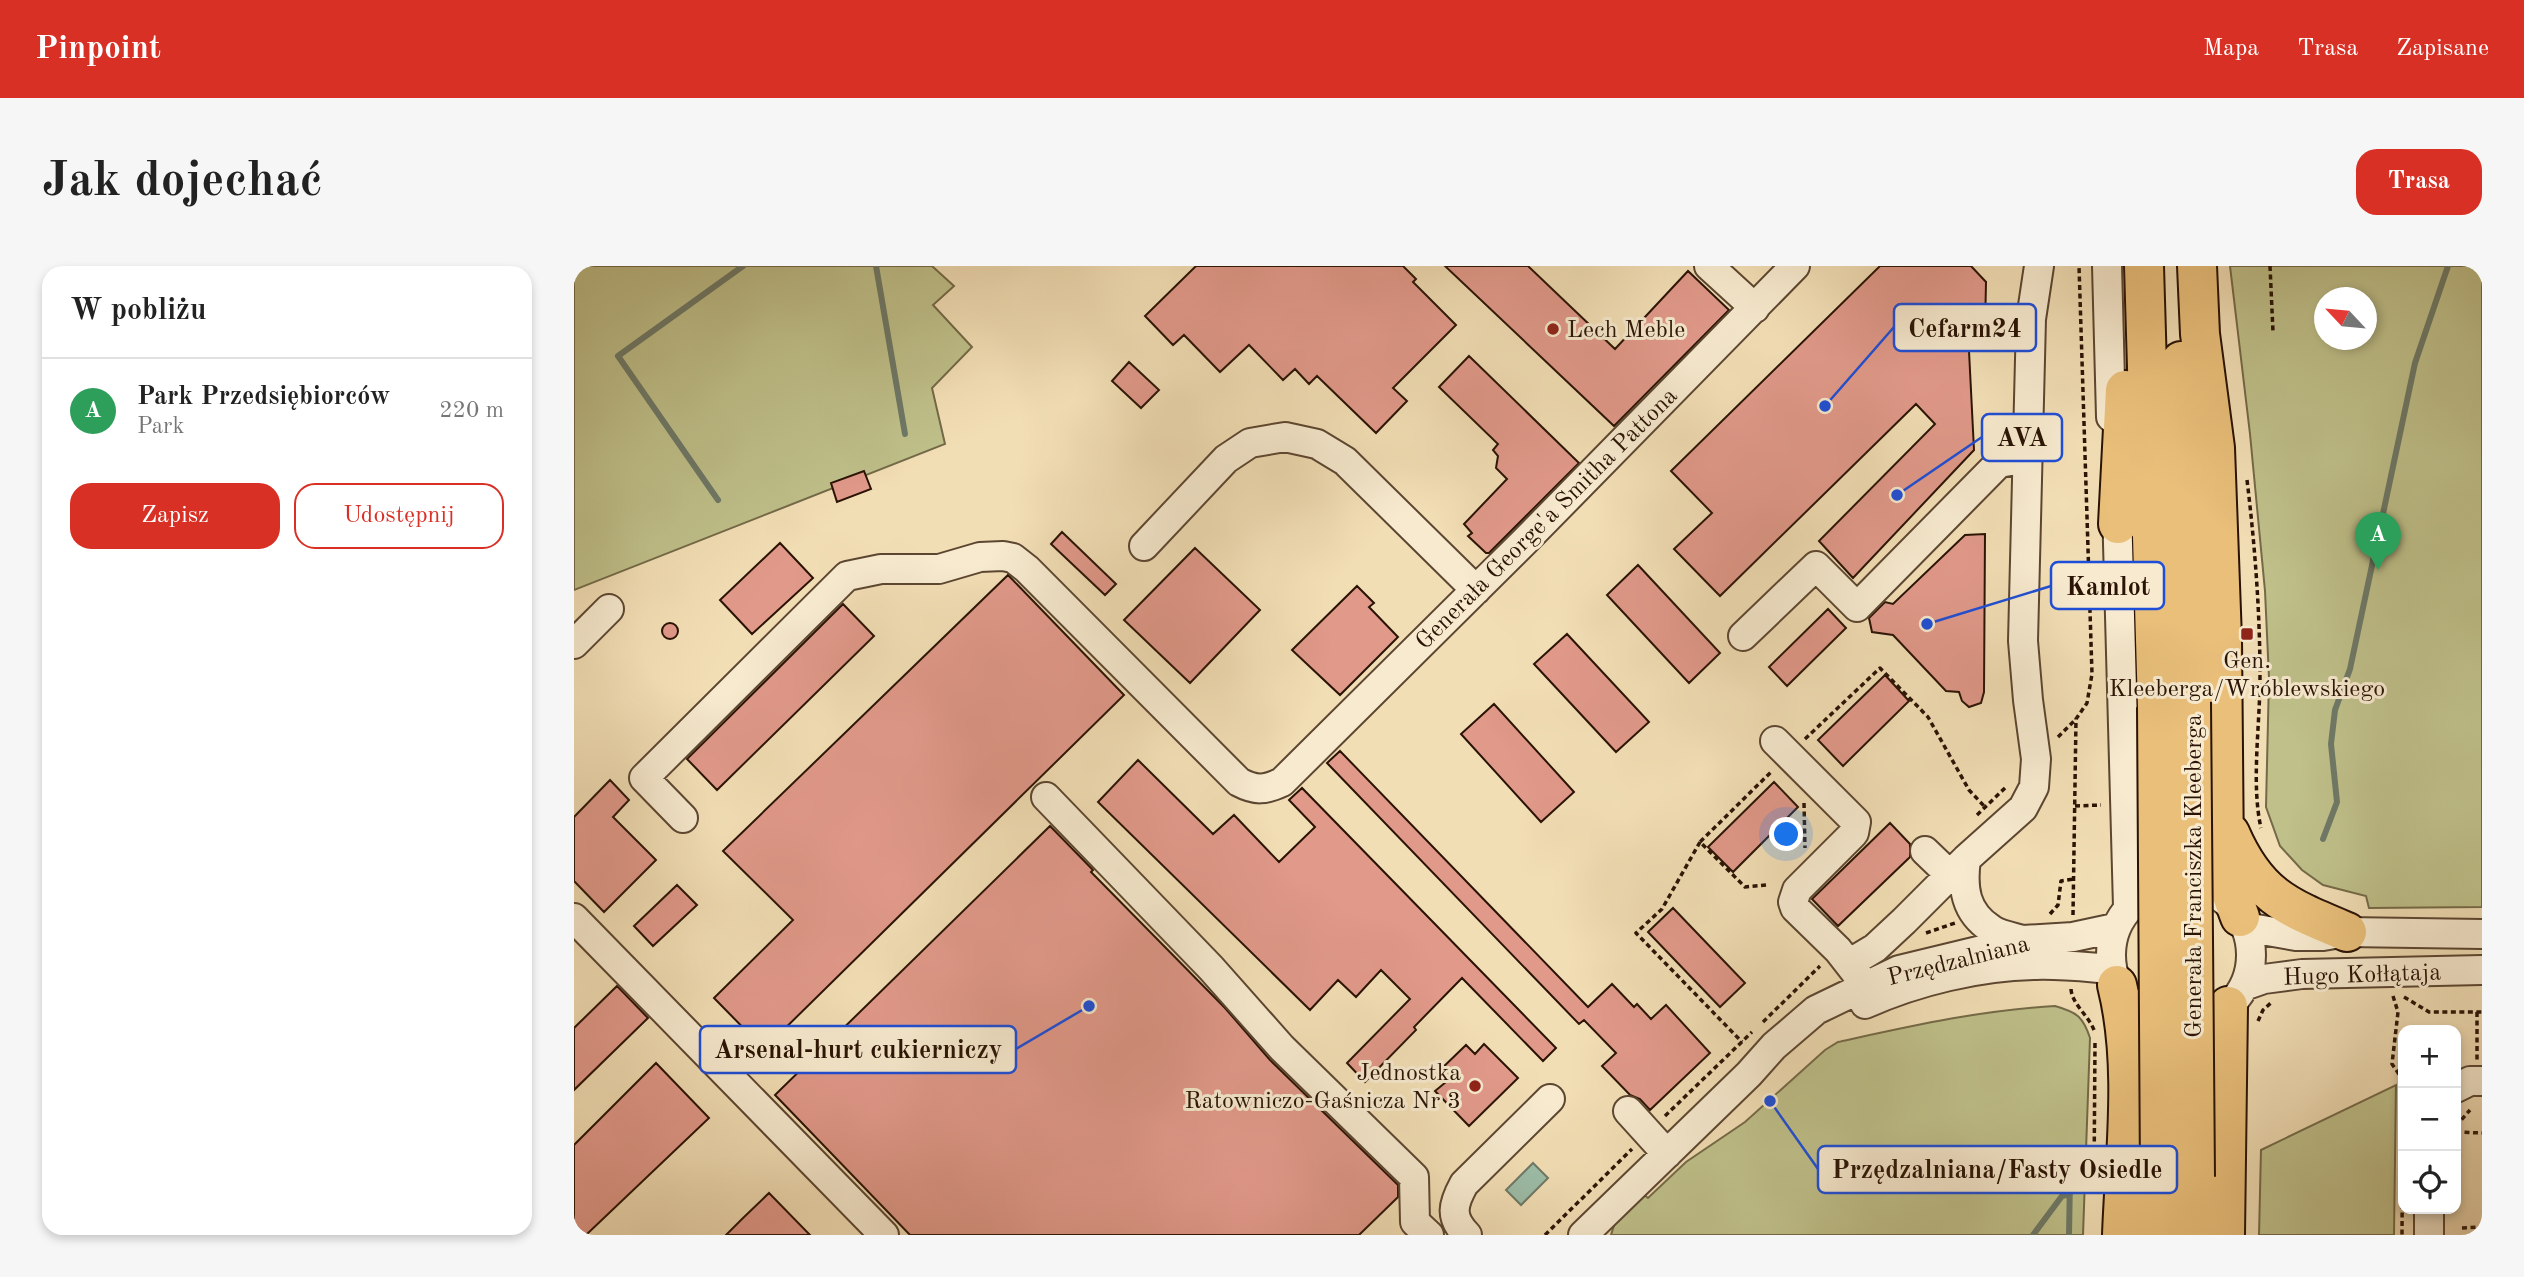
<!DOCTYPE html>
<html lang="pl">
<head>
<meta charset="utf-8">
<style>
  :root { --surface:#fff; --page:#f6f6f6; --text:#222; --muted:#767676; --line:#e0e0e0; --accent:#d93025 }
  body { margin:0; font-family:"Old Standard TT",serif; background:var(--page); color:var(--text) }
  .controls { position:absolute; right:21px; bottom:21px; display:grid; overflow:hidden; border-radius:14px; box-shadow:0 4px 10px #0003 }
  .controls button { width:63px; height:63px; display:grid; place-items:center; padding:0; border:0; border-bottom:2px solid var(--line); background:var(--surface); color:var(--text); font:35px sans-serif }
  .compass { position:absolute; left:1740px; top:21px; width:63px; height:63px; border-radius:50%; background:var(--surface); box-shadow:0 4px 10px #0003; rotate:296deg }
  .you { position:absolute; left:1213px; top:569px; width:24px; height:24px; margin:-18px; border:5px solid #fff; border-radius:50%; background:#1a73e8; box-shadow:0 0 0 10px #1a73e833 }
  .badge { display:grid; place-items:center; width:46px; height:46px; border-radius:50%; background:var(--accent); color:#fff; font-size:23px; font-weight:700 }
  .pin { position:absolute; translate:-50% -58px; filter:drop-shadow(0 2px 4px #0008) }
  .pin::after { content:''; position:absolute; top:37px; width:24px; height:21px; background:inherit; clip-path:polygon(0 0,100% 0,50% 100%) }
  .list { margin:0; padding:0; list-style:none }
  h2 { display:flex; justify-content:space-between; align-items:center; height:91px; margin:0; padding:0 28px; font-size:30px }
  h2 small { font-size:23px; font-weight:400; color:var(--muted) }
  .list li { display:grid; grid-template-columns:46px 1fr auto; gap:21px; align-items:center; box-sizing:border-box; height:105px; padding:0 28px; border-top:2px solid var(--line) }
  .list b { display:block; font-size:26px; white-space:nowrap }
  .list p { margin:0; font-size:23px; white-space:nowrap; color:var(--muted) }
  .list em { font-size:23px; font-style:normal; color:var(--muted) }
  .actions { display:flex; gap:14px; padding:21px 28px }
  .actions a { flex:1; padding:16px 0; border:2px solid var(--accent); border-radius:21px; text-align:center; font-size:24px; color:var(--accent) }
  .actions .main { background:var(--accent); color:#fff }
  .icon { flex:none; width:38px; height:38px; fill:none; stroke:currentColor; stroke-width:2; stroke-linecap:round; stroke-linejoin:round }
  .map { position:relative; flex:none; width:1908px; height:969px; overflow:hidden; border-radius:21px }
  header { display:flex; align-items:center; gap:42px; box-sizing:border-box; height:98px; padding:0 35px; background:var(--accent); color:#fff }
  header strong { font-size:33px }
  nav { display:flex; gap:38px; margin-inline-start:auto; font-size:24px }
  .intro { display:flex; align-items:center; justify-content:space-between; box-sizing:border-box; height:168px; padding:0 42px }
  h1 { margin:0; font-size:49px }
  .button { padding:18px 32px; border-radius:21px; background:var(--accent); color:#fff; font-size:24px; font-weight:700 }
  main { display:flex; gap:42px; padding:0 42px }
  aside { flex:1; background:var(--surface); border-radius:21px; box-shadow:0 4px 10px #0003 }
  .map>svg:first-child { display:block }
</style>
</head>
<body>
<header>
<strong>Pinpoint</strong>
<nav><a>Mapa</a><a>Trasa</a><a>Zapisane</a></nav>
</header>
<div class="intro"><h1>Jak dojechać</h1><a class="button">Trasa</a></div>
<main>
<aside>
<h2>W pobliżu<small></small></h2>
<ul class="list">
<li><span class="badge" style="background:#2e9e5b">A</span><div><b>Park Przedsiębiorców</b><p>Park</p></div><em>220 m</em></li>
</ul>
<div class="actions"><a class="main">Zapisz</a><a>Udostępnij</a></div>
</aside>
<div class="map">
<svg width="1908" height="969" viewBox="0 0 1908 969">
  <rect width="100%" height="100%" fill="#f2deb5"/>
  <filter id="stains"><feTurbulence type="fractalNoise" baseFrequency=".00286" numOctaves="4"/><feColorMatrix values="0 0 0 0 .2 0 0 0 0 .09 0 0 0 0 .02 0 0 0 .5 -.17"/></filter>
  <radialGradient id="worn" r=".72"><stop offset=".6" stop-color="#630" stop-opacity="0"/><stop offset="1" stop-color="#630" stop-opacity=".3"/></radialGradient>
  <path fill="#bfc08a" stroke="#746a48" stroke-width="2" fill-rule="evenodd" d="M0,0H358L380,20L359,39L398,81L358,122L371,178L0,324Z
    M1656,0H1908V641L1795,642L1792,630L1749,619L1728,604L1706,580L1692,541L1695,412L1691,325L1676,168ZM1750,32H1792V74H1750Z
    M1481,740C1502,746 1509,750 1516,772L1509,969H1037L1042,953L1068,927L1074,932L1112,896L1171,856L1251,784L1264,776C1337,760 1407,744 1481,740Z
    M1822,819L1820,969H1685L1687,884Z"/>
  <path fill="#9cbda8" stroke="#6e7967" stroke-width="2" d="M959,897L974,912L947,939L932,924Z"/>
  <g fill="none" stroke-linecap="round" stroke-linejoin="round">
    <path stroke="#6e7967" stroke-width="6" d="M302,0L331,168
      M144,234L44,90L169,0
      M1749,573L1763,536L1757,478L1761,444L1776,403L1841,97L1874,0
      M1459,969L1488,930L1496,928
      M1495,969L1496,912"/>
  </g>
  <path fill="#e1998a" stroke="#2a1305" stroke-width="2" d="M622,0H829L842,13L839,16L882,59L819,122L833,135L802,167L743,110L735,118L721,103L709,114L675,79L646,106L610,69L599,79L571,50Z
    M871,0H954L1041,83L1114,5L1155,44L1040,160Z
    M1306,0H1397L1412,16L1411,64L1403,72L1406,75L1395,85L1400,184L1279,312L1245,275L1361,158L1342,138L1146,330L1100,283L1138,247L1097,205Z
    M895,90L1005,197L915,287H912L894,270L898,267L890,258L933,213L922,202L924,190L919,184L924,178L865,121Z
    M555,96L585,124L567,142L538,115Z
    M290,205L297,223L263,236L257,217Z
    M488,266L542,318L531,329L477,278Z
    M1411,268L1410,426L1407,437L1395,441L1388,435L1385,426L1372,425L1319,369L1298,366L1295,352L1311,336L1319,338L1391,269Z
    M206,277L239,312L178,368L146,334Z
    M621,282L686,344L616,417L550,354Z
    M1064,299L1146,387L1115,417L1033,329Z
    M434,309L550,429L190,783L140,732L219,654L149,585Z
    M783,320L800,337L795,341L824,371L766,429L718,384Z
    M269,338L300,370L143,524L113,493Z
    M1254,343L1272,362L1213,420L1195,401Z
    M88 365a8 8 0 1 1 16 0a8 8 0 1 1-16 0Z
    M993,368L1075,456L1042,486L960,398Z
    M1311,409L1335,435L1269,500L1244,474Z
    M920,438L1000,526L967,556L887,468Z
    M766,485L1014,741L1038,718L1060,741L1063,738L1077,753L1092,739L1136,787L1076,844L1066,833L1056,829L1028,800L1042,787L1010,754L1005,758L753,497Z
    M564,494L639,568L660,549L705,596L741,561L715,534L728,522L982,782L969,795L888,712L840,761L842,764L791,816L773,797L836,733L807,704L782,731L764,714L736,744L524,536Z
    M36,514L55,534L39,551L82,594L30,646L0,615V551Z
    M1200,516L1224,541L1159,606L1134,581Z
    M1316,557L1336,578V591L1264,660L1238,633Z
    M476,560L519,604L517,606L651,742L696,794L824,919V931L785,969H336L201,829Z
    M103,619L123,639L79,680L60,660Z
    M1099,642L1171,717L1146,741L1074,666Z
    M43,720L74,752L0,824V762Z
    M910,778L944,812L895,860L861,825L872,816L863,807L892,779L901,788Z
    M82,797L135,852L12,969H0V879Z
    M195,927L236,969H152L168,953Z"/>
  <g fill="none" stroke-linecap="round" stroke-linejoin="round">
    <defs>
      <path id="minor" d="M1135,0L1181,42
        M1533,0L1537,151
        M1543,241L1554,641
        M570,280L652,193L676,177L711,171L743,178L771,195L902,324
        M1169,370L1242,300L1283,341L1425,197L1453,192
        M0,378L35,343
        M1201,475L1282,556L1280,567L1223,624L1219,636L1221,642L1264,684L1285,711
        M472,531L637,702L708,782L840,911L841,956L855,969
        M109,552L70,512L273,310L307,303H365L406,291L429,290L439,292L453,303L665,516C682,525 691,524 708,516L951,275L1221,0
        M1351,585L1376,609
        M1392,593C1388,622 1391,646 1417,663C1425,669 1439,671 1449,674
        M1537 689a70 70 0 1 1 140 0a70 70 0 1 1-140 0Z
        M0,652L310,969
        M1671,661L1722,670H1749L1773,666L1908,668
        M1276,697L1301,682L1330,655L1392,593L1449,542L1460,521L1462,493L1454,434L1449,375L1457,53L1465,0
        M1670,720L1690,713L1728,708L1908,704
        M1291,738C1342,715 1405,700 1461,699C1486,698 1512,701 1538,703
        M1882,822L1896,815H1908
        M1054,845L1093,888
        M893,969C875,951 879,938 890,918L976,833
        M1009,969L1175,808L1200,780L1242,744L1325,704L1449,674L1499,671L1541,662
        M1855,969V943"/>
      <path id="highway" d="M1570,0L1583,441
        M1623,0L1626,68L1641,182L1648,373L1650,596L1656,624L1666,651
        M1607,95L1617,436
        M1544,258L1551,124
        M1656,567C1683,630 1713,641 1773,666
        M1543,719C1563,798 1551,888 1548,969
        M1584,969L1586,910
        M1620,969L1621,911
        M1651,969L1654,740"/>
    </defs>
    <use href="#minor" stroke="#5c4631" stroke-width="32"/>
    <use href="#highway" stroke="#2a1305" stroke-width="42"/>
    <path stroke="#2a1305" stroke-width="3.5" stroke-dasharray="5 3.5" stroke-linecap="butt" d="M1696,0L1699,66
      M1673,214C1681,280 1686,346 1686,412C1686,459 1677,518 1687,562
      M1484,471L1502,453
      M1231,473L1306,402L1354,451L1395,524L1411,541
      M1230,537L1231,582
      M1501,540L1527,539
      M1403,549L1433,520
      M1126,576L1088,643L1062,667L1168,776
      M1192,619L1171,621L1126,576L1198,505
      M1476,648L1484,639L1487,615L1500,613
      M1499,649L1502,453L1513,437L1518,408L1505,0
      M1352,667L1381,657
      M1497,723C1498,738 1514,749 1520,764
      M1819,730L1824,746L1818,798L1829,814L1828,969
      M1830,731L1855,746H1908
      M1903,746V794
      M1684,755L1689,744L1698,736
      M1189,756L1246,700
      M1091,850L1178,766
      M1882,860L1896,844
      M1882,866L1908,867
      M1882,890L1888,891
      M1520,918L1521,775
      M1888,962L1908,961
      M971,969L1058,883"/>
    <use href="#minor" stroke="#f7eacf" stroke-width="28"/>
    <use href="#highway" stroke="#e9bf7a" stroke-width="38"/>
    <defs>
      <path id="highway-bridge" d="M1617,436L1621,911
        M1583,441L1586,910"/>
    </defs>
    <use href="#highway-bridge" stroke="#2a1305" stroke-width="42" stroke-linecap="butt"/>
    <use href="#highway-bridge" stroke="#e9bf7a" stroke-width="38"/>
  </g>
  <g fill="#8f2418" stroke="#f7eacf" stroke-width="2.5">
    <circle cx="979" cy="63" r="7"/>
    <rect x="1666" y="361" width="14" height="14" rx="3.5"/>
    <circle cx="901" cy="820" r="7"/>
  </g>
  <g text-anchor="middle" stroke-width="6" stroke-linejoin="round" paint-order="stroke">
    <g font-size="24" fill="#2a1305" stroke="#f7eacf" text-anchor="start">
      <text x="993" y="71">Lech Meble</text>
      <text x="1673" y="402" text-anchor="middle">Gen.<tspan x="1673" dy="28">Kleeberga/Wróblewskiego</tspan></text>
      <text x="887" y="814" text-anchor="end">Jednostka<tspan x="887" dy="28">Ratowniczo-Gaśnicza Nr 3</tspan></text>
    </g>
    <g font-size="24" fill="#2a1305" stroke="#f7eacf">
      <text transform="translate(972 252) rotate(-45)" y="8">Generała George'a Smitha Pattona</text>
      <text transform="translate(1619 610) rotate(-90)" y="8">Generała Franciszka Kleeberga</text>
      <text transform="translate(1384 694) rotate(-14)" y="8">Przędzalniana</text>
      <text transform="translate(1788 708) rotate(-2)" y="8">Hugo Kołłątaja</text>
    </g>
  </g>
  <path fill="none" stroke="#1d4ed8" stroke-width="2.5" d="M1251 140L1320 61M1323 229L1408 171M1353 358L1477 320M515 740L442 783M1196 835L1244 903"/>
  <g fill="#1d4ed8" stroke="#f7eacf" stroke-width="2.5">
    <circle cx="1251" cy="140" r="7"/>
    <circle cx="1323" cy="229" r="7"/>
    <circle cx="1353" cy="358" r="7"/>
    <circle cx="515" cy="740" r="7"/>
    <circle cx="1196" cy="835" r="7"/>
  </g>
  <g fill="#f7eacf" stroke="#1d4ed8" stroke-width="2.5">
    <rect x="1320" y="38" width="142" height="47" rx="7"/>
    <rect x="1408" y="148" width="80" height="47" rx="7"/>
    <rect x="1477" y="296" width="113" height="47" rx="7"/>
    <rect x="126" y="760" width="316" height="47" rx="7"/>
    <rect x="1244" y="880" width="359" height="47" rx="7"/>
  </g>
  <g font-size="26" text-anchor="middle" font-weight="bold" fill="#2a1305">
    <text x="1391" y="71">Cefarm24</text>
    <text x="1448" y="180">AVA</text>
    <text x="1534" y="329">Kamlot</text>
    <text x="284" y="792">Arsenal-hurt cukierniczy</text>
    <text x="1423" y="912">Przędzalniana/Fasty Osiedle</text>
  </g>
  <rect width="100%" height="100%" filter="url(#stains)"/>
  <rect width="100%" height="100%" fill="url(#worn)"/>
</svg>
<div class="controls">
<button>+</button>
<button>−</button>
<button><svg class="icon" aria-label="locate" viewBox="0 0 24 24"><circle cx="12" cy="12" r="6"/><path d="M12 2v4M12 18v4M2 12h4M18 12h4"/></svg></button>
</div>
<svg class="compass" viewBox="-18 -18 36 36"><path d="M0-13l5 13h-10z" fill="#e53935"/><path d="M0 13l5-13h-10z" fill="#767676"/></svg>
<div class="you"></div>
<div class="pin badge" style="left:1804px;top:304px;background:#2e9e5b">A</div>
</div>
</main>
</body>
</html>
